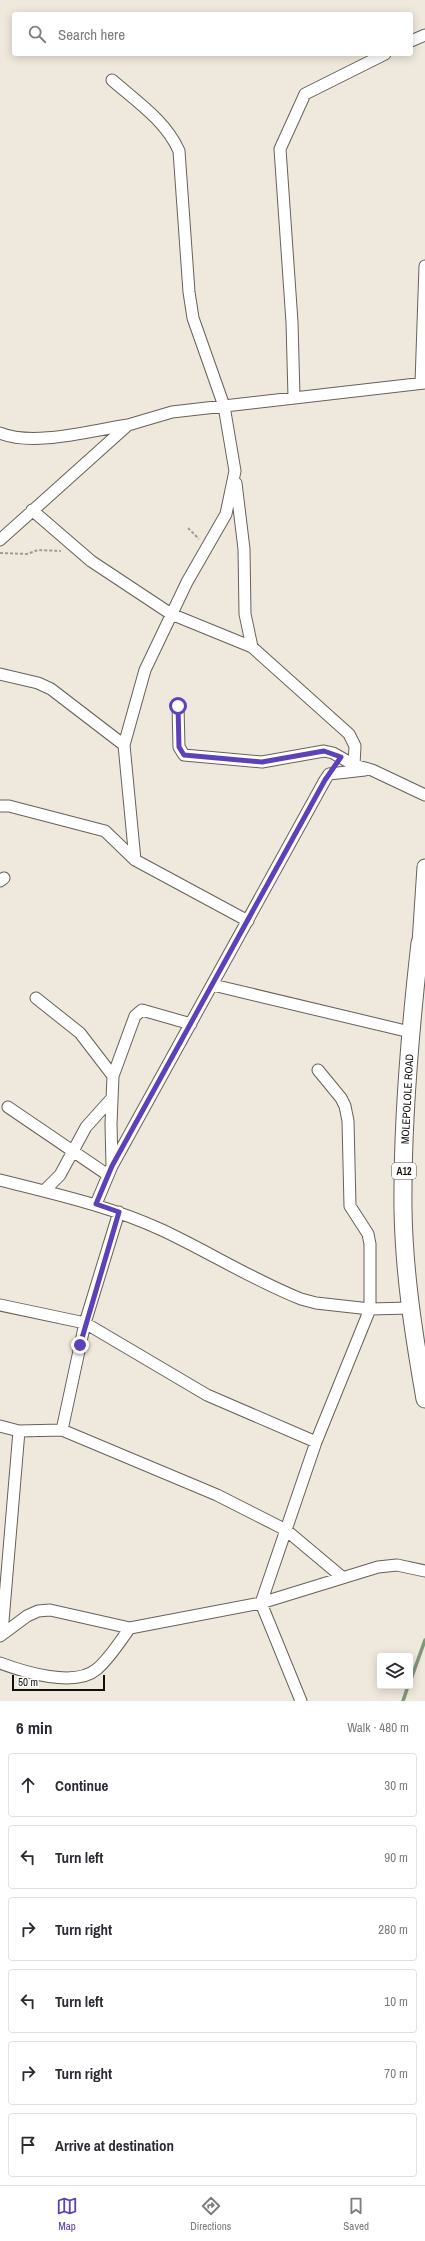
<!DOCTYPE html>
<html lang="en">
<head>
<meta charset="utf-8">
<style>
  :root { --surface:#fff; --page:#f7f7f7; --text:#2b2b33; --muted:#7c7c81; --line:#e1e1e2; --accent:#5d41ba }
  body { margin:0; font-family:"Archivo Narrow",sans-serif; background:var(--page); color:var(--text) }
  .controls { position:absolute; right:12px; bottom:12px; display:grid; overflow:hidden; border-radius:4px; box-shadow:0 2px 10px #0003 }
  .controls button { width:36px; height:36px; display:grid; place-items:center; padding:0; border:0; border-bottom:1px solid var(--line); background:var(--surface); color:var(--text); font:20px sans-serif }
  .scale { position:absolute; left:12px; bottom:10px; width:93px; box-sizing:border-box; padding-left:4px; border:2px solid #110f0b; border-top:0; font-size:11px; line-height:14px; white-space:nowrap; color:#110f0b; -webkit-text-stroke:3px #fff; paint-order:stroke }
  .stop { position:absolute; width:12px; height:12px; margin:-9px; border:3px solid #5d41ba; border-radius:50%; background:#fff }
  .stop.end { background:#5d41ba; border-color:#fff; box-shadow:0 1px 4px #0008 }
  .list { margin:0; padding:0; list-style:none }
  h2 { display:flex; justify-content:space-between; align-items:center; height:52px; margin:0; padding:0 16px; font-size:17px }
  h2 small { font-size:13px; font-weight:400; color:var(--muted) }
  .list li { display:grid; grid-template-columns:26px 1fr auto; gap:12px; align-items:center; box-sizing:border-box; height:64px; margin:0 8px 8px; padding:0 8px; border:1px solid var(--line); border-radius:4px }
  .list b { display:block; font-size:15px; white-space:nowrap }
  .list em { font-size:13px; font-style:normal; color:var(--muted) }
  .icon { flex:none; width:22px; height:22px; fill:none; stroke:currentColor; stroke-width:2; stroke-linecap:round; stroke-linejoin:round }
  .map { position:relative; flex:none; width:425px; height:1701px; overflow:hidden }
  .search { position:absolute; background:var(--surface); box-shadow:0 2px 10px #0003; left:12px; right:12px; top:12px; height:44px; display:flex; align-items:center; gap:10px; box-sizing:border-box; padding:0 14px; border-radius:4px; color:var(--muted); font-size:15px }
  .sheet { height:484px; background:var(--surface) }
  nav { display:flex; justify-content:space-around; align-items:center; box-sizing:border-box; height:56px; border-top:1px solid var(--line); background:var(--surface); font-size:11px; color:var(--muted) }
  nav a { display:grid; justify-items:center; gap:2px }
  nav .on { color:var(--accent) }
  .map>svg:first-child { display:block }
</style>
</head>
<body>
<div class="map">
<svg width="425" height="1701" viewBox="0 0 425 1701">
  <rect width="100%" height="100%" fill="#efe8dd"/>
  <g fill="none" stroke-linecap="round" stroke-linejoin="round">
    <path stroke="#819778" stroke-width="3.5" d="M410,1682L425,1640
      M403,1701L408,1686"/>
    <defs>
      <path id="street" d="M411,41L425,35
        M112,80C136,101 166,121 179,151L189,292L193,318L224,406L235,471L226,514L187,582L145,670L124,745L135,860
        M421,383L425,266
        M294,397L292,322L280,149L305,94L385,54
        M0,433C34,447 92,430 128,425
        M236,483L244,549L245,614L252,647
        M32,510L91,561L171,614L252,647L349,734L355,746L354,765L372,770L425,795
        M0,540L128,425L172,412L425,383
        M0,674L38,683L51,689L124,745
        M178,706L179,747L184,755L262,762L324,751L333,753L354,765
        M0,806H9L105,831L135,860L248,921
        M0,881L4,878
        M213,985L410,1032
        M36,998L80,1033L113,1076
        M8,1107L108,1175
        M112,1166L325,780L329,774L365,770
        M0,1180C55,1194 110,1206 162,1230C209,1252 253,1280 301,1299L316,1303L370,1309L410,1308
        M44,1191L60,1175L86,1127L112,1098
        M96,1204L112,1166L111,1124L113,1076L135,1016L142,1010L191,1024
        M0,1305L85,1323L207,1395L316,1442
        M0,1426L19,1431L62,1430L217,1495L286,1530L342,1577
        M62,1430L85,1323L119,1212
        M2,1633L19,1431
        M0,1636L27,1616L38,1611L50,1610L130,1628L261,1603L378,1567L397,1565L425,1571
        M0,1663C24,1672 75,1688 97,1669C110,1658 120,1641 130,1628
        M301,1701L261,1603L316,1442L370,1309V1244L368,1234L350,1206L348,1121L345,1106L341,1098L318,1070"/>
      <path id="secondary" d="M420,943L425,867"/>
      <path id="primary" d="M425,943H420C410,1031 402,1121 403,1209C404,1274 414,1336 425,1399"/>
    </defs>
    <use href="#street" stroke="#676158" stroke-width="13"/>
    <use href="#secondary" stroke="#676158" stroke-width="17"/>
    <use href="#primary" stroke="#676158" stroke-width="19"/>
    <path stroke="#a09b93" stroke-width="2" stroke-dasharray="3 2" stroke-linecap="butt" d="M188,528L199,539
      M0,553L27,554L38,550L61,551"/>
    <use href="#street" stroke="#fff" stroke-width="11"/>
    <use href="#secondary" stroke="#fff" stroke-width="15"/>
    <use href="#primary" stroke="#fff" stroke-width="17"/>
  </g>
  <g fill="none" stroke-linecap="round" stroke-linejoin="round">
    <path stroke="#5d41ba" stroke-width="5" d="M80,1345L119,1212L96,1204L112,1166L325,780L341,757L324,751L262,762L184,755L179,747L178,706"/>
  </g>
  <g text-anchor="middle" stroke-width="3" stroke-linejoin="round" paint-order="stroke">
    <rect fill="#fff" stroke="#585754" stroke-width="1" x="392" y="1163" width="24" height="16" rx="3"/>
    <g font-size="10" font-weight="bold" fill="#110f0b">
      <text x="404" y="1175">A12</text>
    </g>
    <g font-size="11" fill="#110f0b" stroke="#fff">
      <text transform="translate(407 1099) rotate(-87)" y="4">MOLEPOLOLE ROAD</text>
    </g>
  </g>
</svg>
<div class="controls">
<button><svg class="icon" aria-label="layers" viewBox="0 0 24 24"><path d="M12 4l9 5-9 5-9-5zM3 14l9 5 9-5"/></svg></button>
</div>
<div class="scale">50 m</div>
<div class="stop" style="left:178px;top:706px"></div>
<div class="stop end" style="left:80px;top:1345px"></div>
<div class="search"><svg class="icon" aria-label="search" viewBox="0 0 24 24"><circle cx="10" cy="10" r="6"/><path d="M15 15l6 6"/></svg>Search here</div>
</div>
<section class="sheet">
<h2>6 min<small>Walk · 480 m</small></h2>
<ul class="list">
<li><svg class="icon" aria-label="ahead" viewBox="0 0 24 24"><path d="M12 20V5M6 11l6-6 6 6"/></svg><div><b>Continue</b></div><em>30 m</em></li>
<li><svg class="icon" aria-label="left" viewBox="0 0 24 24"><path d="M17 20v-9H6M10 6l-5 5 5 5"/></svg><div><b>Turn left</b></div><em>90 m</em></li>
<li><svg class="icon" aria-label="right" viewBox="0 0 24 24"><path d="M7 20v-9h11M14 6l5 5-5 5"/></svg><div><b>Turn right</b></div><em>280 m</em></li>
<li><svg class="icon" aria-label="left" viewBox="0 0 24 24"><path d="M17 20v-9H6M10 6l-5 5 5 5"/></svg><div><b>Turn left</b></div><em>10 m</em></li>
<li><svg class="icon" aria-label="right" viewBox="0 0 24 24"><path d="M7 20v-9h11M14 6l5 5-5 5"/></svg><div><b>Turn right</b></div><em>70 m</em></li>
<li><svg class="icon" aria-label="arrive" viewBox="0 0 24 24"><path d="M6 21V4h12l-3 4 3 4H6"/></svg><div><b>Arrive at destination</b></div></li>
</ul>
</section>
<nav>
<a class="on"><svg class="icon" aria-label="map" viewBox="0 0 24 24"><path d="M3 6l6-2 6 2 6-2v14l-6 2-6-2-6 2zM9 4v14M15 6v14"/></svg>Map</a>
<a><svg class="icon" aria-label="directions" viewBox="0 0 24 24"><path d="M12 3l9 9-9 9-9-9zM9 14v-3h6M13 9l2 2-2 2"/></svg>Directions</a>
<a><svg class="icon" aria-label="saved" viewBox="0 0 24 24"><path d="M7 4h10v16l-5-4-5 4z"/></svg>Saved</a>
</nav>
</body>
</html>
